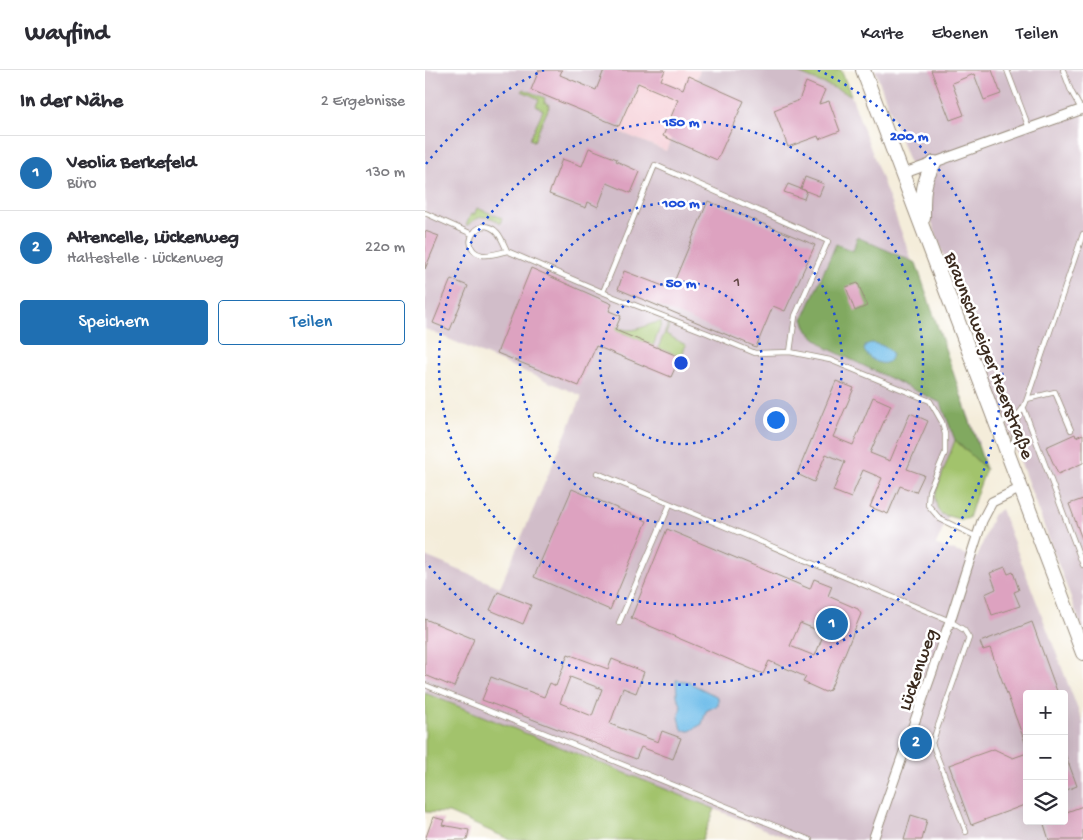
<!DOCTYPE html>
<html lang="de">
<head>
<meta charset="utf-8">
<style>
  :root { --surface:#fff; --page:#f7f7f7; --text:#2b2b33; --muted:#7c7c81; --line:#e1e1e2; --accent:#1f6fb2 }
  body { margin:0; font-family:"Gochi Hand",sans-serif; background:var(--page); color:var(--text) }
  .controls { position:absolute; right:15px; bottom:15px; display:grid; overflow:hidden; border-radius:5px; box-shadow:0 5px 20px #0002 }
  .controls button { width:45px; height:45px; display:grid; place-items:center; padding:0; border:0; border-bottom:1px solid var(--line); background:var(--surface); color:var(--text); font:25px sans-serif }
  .you { position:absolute; left:350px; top:349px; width:18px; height:18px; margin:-12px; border:4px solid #fff; border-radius:50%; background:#1a73e8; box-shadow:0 0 0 8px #1a73e833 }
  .badge { display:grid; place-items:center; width:32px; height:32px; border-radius:50%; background:var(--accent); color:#fff; font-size:16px; font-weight:700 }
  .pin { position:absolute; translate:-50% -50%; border:2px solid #fff; box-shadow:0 1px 5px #0006 }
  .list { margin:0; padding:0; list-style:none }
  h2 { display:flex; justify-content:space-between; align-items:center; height:65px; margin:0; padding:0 20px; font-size:21px }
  h2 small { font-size:16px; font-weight:400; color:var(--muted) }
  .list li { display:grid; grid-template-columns:32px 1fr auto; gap:15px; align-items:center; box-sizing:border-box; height:75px; padding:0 20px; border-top:1px solid var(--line) }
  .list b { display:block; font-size:19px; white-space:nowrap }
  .list p { margin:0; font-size:16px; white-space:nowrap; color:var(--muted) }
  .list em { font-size:16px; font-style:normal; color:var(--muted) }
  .actions { display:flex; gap:10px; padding:15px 20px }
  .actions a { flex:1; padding:11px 0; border:1px solid var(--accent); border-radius:5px; text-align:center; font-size:18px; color:var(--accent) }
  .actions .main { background:var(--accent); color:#fff }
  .icon { flex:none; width:28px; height:28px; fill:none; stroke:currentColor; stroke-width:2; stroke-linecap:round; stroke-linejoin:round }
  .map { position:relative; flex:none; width:658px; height:770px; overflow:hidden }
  header { display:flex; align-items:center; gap:30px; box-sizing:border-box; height:70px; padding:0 25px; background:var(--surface); border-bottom:1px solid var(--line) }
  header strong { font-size:24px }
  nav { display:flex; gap:28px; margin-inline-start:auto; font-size:18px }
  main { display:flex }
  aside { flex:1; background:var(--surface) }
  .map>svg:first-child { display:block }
</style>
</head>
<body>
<header>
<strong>Wayfind</strong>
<nav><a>Karte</a><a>Ebenen</a><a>Teilen</a></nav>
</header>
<main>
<aside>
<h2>In der Nähe<small>2 Ergebnisse</small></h2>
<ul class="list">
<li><span class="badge">1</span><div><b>Veolia Berkefeld</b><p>Büro</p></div><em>130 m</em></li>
<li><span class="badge">2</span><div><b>Altencelle, Lückenweg</b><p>Haltestelle · Lückenweg</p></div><em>220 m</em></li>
</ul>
<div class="actions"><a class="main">Speichern</a><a>Teilen</a></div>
</aside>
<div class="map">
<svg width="658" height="770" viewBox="0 0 658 770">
  <rect width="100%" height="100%" fill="#fff"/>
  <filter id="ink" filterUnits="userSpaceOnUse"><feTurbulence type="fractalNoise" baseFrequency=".02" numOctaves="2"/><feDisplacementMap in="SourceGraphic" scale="10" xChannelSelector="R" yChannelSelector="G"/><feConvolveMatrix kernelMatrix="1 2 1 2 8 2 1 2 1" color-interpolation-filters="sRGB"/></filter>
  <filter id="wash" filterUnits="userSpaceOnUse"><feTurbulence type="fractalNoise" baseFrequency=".0096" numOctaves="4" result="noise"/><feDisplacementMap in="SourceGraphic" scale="20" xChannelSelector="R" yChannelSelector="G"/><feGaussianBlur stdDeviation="1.12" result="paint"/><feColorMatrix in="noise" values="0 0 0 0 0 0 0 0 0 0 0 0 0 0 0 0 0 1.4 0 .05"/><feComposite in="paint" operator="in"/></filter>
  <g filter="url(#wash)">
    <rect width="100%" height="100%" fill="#f4edda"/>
    <path fill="#f6cfd7" d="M221,0H275L241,81L195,62Z"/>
    <path fill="#d1bdc9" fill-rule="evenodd" d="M0,0H221L195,62L241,81L275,0H366L426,25L554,373L521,452L511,475L552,488L568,445L576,439L658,653V770H367L0,623V486L75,517L157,326L0,259ZM602,624H639V751H602Z
      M450,0H658V561Z"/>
    <path fill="#a2c36c" stroke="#6e7645" d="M366,0H416L426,25Z
      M98,19L120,28L119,32L125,35L109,71L105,69L118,40L111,36L114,29L97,21Z
      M52,138L77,148L75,154C65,143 52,146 43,155H41L46,144L49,145Z
      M180,251C188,254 196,260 204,260C216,260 226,252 237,252L228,276L179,255Z
      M244,253H245L241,264L261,275L256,287L233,278Z
      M530,370L561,399L551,426L544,448L537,450L516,444L512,437L510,427L513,416Z
      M0,623L290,739L277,770H86L24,743L0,742Z"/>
    <path fill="#81a960" stroke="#5e6a3f" d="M432,167L491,193L561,399L530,370L516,333L402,278L383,261L378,249L411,174L428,181Z"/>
    <path fill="#6fbdea" stroke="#557484" d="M446,273C454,274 461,276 467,283C465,302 444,291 439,280L441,275Z
      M251,610L261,611L293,627V635L281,641L277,654L265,661L257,660L254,647L256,635L252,626Z"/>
    <g id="blocks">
      <path fill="#dda2c0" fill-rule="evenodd" d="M114,0H137L135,5L171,20L179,0H240L236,10L258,19L263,6L319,31L292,90L238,66L253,30L213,13L194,56L106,20Z
        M506,0H567L576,24L559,30L549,4L527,13L539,45L525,50Z
        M381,12L400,20L394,34L404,31L415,61L394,69L393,66L363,77L349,40L374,30Z
        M164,78L192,89L191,91L215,102L206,123L182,113L173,137L163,132L161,138L124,124L137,89L157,96Z
        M380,107L399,114L394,126L376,119L382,121L379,129L359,122L363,114L376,119Z
        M283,131L390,175L360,241L348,236L331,277L193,219L199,201L246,219Z
        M0,161L14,166L0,199Z
        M106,198L187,234L184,241L196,246L190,260L255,287L246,307L171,276L154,316L72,283Z
        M26,209L43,216L25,260L8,253Z
        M433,213L442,236L430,241L421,217Z
        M411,311L429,318L408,367L428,375L448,327L466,335L445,383L465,391L485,343L503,351L482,399L499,405L491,422L475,416L463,444L445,437L457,408L438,400L426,428L408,421L420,392L401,384L389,412L372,404Z
        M650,364L651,367L658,364V393L633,404L621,377Z
        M147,419L222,451L185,540L109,507Z
        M658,429V469H657L644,434Z
        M242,459L385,519L389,509L407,516L403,526L433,539L436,544L405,620L400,622L378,612L381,607L344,591L338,604L206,548ZM375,553L399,563L390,586L365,576Z
        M580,497L583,504L588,502L594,520L589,522L595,536L567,545L560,524L571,519L565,503Z
        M73,522L106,535L98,554L65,540Z
        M0,549L49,569L29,617L0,605Z
        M607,552L633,624H602V675H601L565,578L558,580L555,572Z
        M143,584L183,599L187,589L219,602L211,623L198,618L185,654L233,672L237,661L256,668L248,689L216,677L211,689L57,630L66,607L119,627L125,613L131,616ZM145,607L177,619L167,646L135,633Z
        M569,679L588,688L602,683V734L546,755L524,695Z
        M639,683H640L652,716L639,721Z
        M658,736V770H624L618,751H639V743Z
        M486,745L502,750L497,770H479Z
        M8,747L19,750L17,755L44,760L42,770H0Z"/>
    </g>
  </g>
  <g filter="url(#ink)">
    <use href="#blocks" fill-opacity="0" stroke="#988c7c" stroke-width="1"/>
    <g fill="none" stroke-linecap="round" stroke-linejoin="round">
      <defs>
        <path id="service" d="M582,0L604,58
          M638,0L646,21L656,39
          M0,143L47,164
          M58,156C73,156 77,170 82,181C74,183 65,186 57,185C40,181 43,161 58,156Z
          M82,181L189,227L282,263L330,283L365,282L405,290L505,331L517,352L520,364V383L504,421L503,435L515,449L552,467
          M178,222L230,95L403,171L370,246L365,282
          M602,329L658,164
          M599,339L658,495
          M573,354C589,347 596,347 602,329L630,322L646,360
          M587,382L593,345
          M172,403L525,551L539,560L544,568L507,673L541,762
          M194,553L245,434
          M0,615L385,770"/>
        <path id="minor" d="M477,104L658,39
          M448,770L525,551L557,451L567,432L596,418"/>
        <path id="primary" d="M438,0L658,583
          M498,148C498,125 497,113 509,93"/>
      </defs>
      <use href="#service" stroke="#988c7c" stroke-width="6"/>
      <use href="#minor" stroke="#988c7c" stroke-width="11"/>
      <use href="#primary" stroke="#988c7c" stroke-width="16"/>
      <use href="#service" stroke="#fff" stroke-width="4.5"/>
      <use href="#minor" stroke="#fff" stroke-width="9"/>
      <use href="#primary" stroke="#fff" stroke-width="14"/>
    </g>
  </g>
  <g fill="none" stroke="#1d4ed8" stroke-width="2.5" stroke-dasharray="2.5 5">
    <circle cx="256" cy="293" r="81"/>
    <circle cx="256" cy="293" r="161"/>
    <circle cx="256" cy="293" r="242"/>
    <path d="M1 94A323 323 0 0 1 119 0M393 0A323 323 0 1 1 1 492"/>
  </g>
  <g text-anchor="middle" stroke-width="5" stroke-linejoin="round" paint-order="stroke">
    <g font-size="16" fill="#644846">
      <text x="312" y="216">1</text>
    </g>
    <g font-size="19" fill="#3b2a1e" stroke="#fff">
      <text transform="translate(566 285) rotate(69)" y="7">Braunschweiger Heerstraße</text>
      <text transform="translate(491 599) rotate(-71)" y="7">Lückenweg</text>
    </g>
  </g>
  <circle cx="256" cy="293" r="8" fill="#1d4ed8" stroke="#fff" stroke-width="2.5"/>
  <g font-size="15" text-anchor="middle" font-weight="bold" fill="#1d4ed8" stroke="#fff" stroke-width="5" stroke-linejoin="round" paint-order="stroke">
    <text x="256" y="56">150 m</text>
    <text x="484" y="70">200 m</text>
    <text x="256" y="137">100 m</text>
    <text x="256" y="217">50 m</text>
  </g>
</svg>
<div class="controls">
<button>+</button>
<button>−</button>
<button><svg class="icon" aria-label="layers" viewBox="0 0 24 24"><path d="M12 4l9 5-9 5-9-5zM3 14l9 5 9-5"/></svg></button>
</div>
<div class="you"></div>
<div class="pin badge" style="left:407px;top:554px">1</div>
<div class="pin badge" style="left:491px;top:673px">2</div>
</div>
</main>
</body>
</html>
